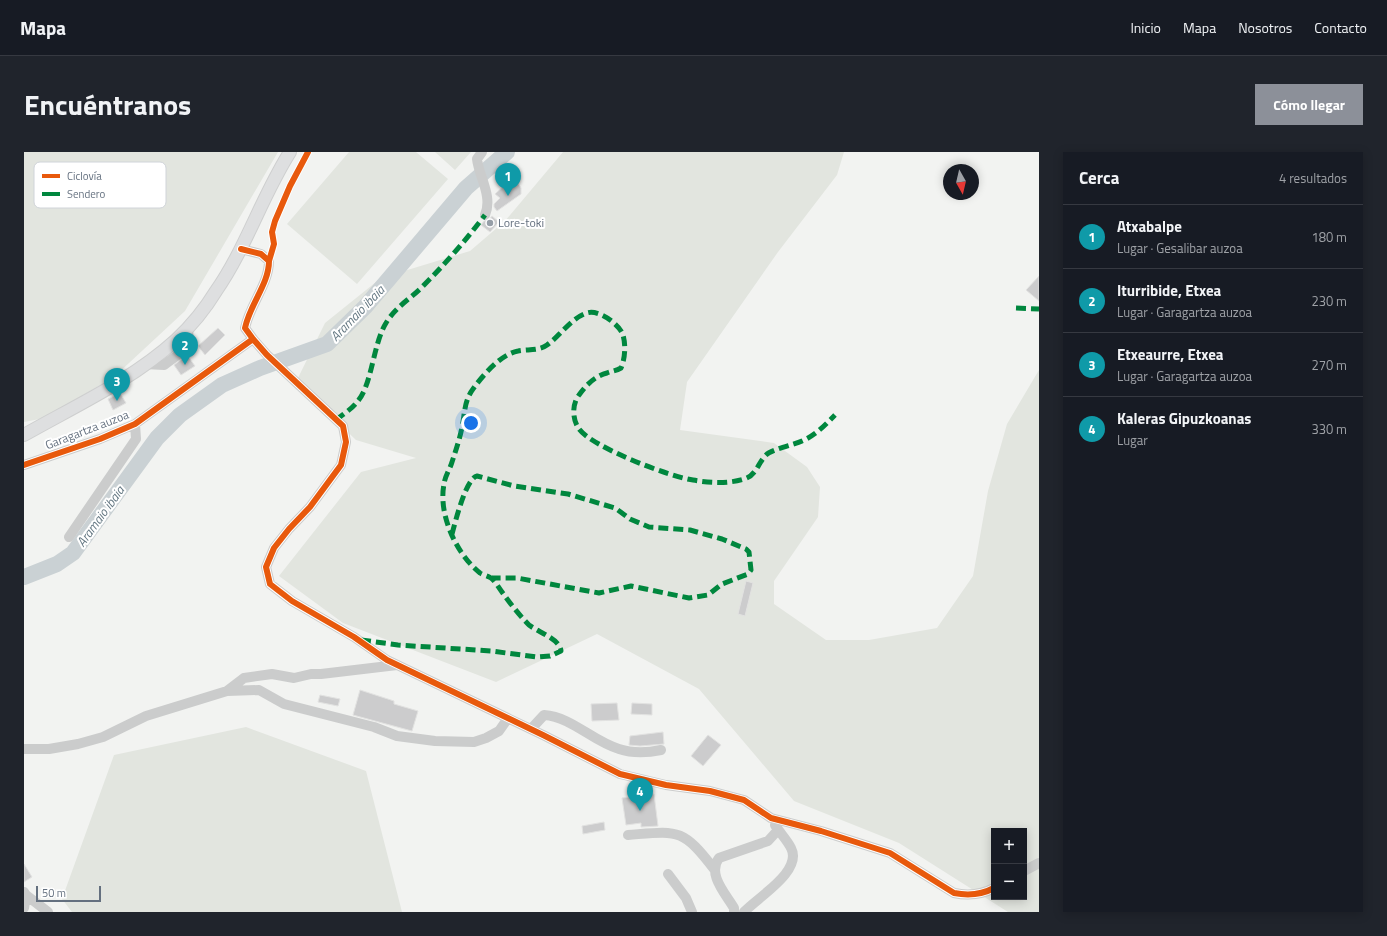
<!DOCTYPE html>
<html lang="es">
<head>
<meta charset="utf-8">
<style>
  :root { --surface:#171b24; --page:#20242c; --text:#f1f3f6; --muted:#9ea1a6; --line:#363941; --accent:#8c9099 }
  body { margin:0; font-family:"Titillium Web",sans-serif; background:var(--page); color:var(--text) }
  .controls { position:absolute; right:12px; bottom:12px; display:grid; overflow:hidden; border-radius:0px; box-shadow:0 2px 10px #0003 }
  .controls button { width:36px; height:36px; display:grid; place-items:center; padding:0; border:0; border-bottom:1px solid var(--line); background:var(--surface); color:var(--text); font:20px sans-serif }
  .compass { position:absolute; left:919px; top:12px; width:36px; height:36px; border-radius:50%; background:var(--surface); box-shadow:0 2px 10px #0003; rotate:172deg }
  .scale { position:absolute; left:12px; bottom:10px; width:65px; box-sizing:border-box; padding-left:4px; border:2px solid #64707f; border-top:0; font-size:11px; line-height:14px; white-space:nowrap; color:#64707f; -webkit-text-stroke:3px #fff; paint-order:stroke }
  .you { position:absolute; left:447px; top:271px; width:14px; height:14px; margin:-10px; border:3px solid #fff; border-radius:50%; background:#1a73e8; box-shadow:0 0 0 6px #1a73e833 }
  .badge { display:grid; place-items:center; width:26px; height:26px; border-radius:50%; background:var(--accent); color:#fff; font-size:13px; font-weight:700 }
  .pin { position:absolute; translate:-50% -33px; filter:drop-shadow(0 1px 2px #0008) }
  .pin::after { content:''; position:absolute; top:21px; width:14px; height:12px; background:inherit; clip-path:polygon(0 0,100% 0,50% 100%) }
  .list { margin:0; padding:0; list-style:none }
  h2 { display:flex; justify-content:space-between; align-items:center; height:52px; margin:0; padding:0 16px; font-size:17px }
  h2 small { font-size:13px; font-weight:400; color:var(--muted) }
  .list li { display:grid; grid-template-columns:26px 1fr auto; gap:12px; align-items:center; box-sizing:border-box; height:64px; padding:0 16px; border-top:1px solid var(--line) }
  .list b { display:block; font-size:15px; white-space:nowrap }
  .list p { margin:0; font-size:13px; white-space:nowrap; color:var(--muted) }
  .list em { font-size:13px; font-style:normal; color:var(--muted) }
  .map { position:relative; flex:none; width:1015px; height:760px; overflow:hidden; border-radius:0px }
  header { display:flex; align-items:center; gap:24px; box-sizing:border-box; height:56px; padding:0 20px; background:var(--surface); border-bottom:1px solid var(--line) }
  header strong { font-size:19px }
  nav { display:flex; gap:22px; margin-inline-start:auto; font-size:14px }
  .intro { display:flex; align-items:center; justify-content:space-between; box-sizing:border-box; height:96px; padding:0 24px }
  h1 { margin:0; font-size:28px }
  .button { padding:10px 18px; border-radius:0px; background:var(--accent); color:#fff; font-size:14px; font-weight:700 }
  main { display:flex; gap:24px; padding:0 24px }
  aside { flex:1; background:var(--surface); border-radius:0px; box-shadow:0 2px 10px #0003 }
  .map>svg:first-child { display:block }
</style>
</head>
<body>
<header>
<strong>Mapa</strong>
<nav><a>Inicio</a><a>Mapa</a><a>Nosotros</a><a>Contacto</a></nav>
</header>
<div class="intro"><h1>Encuéntranos</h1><a class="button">Cómo llegar</a></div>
<main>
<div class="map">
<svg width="1015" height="760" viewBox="0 0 1015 760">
  <rect width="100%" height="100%" fill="#f2f3f1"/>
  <path fill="#e2e5df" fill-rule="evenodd" d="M0,0H254L161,159L91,224L21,266L0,270Z
    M325,0H392L424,27L333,132L263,72Z
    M411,0H447L431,18Z
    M539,0H820L813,23L754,100L663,230L656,278L750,291L783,315L796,335L794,365L750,429V452L802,488H845L913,476L949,424L964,339L983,272L1015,218V760H984L875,691L770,649L675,537L573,482L472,530L319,471L255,424L337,320L392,306L332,288L272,230L301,171L357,126L446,99L481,69ZM970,679H1000V745H970Z
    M222,575L342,619L378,760H48L38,747L90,603Z"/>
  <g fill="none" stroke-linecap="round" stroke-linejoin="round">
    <path stroke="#cad1d4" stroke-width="16" d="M0,425L33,412L49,401L133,286L156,263L198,233L236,216L303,192L341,155L442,36L483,0"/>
  </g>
  <path fill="#cccccd" stroke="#e2e2e1" d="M483,31L488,36L494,31L497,36V42L473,59L470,55V52L476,46L471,42Z
    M468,64L475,70L466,80L457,73L460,69L465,68Z
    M1015,124V149L1002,138Z
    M194,176L201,183L181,203L174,194Z
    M163,203L171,214L157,223L150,213Z
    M96,241L102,251L89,258L84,247Z
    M48,285L49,289L30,296L29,290Z
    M722,429L729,431L721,464L714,462Z
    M336,538L370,549V552L394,559L388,579L329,563Z
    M296,543L316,547L314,554L294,550Z
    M593,551L595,568L568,569L567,552Z
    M608,551L628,552V563L607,562Z
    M639,580L640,592L616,594L605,593L606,584Z
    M684,583L697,593L679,614L667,604Z
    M630,642L634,674L617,675V671L602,673L598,646Z
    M580,670L581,678L559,682L558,674Z
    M0,712L8,725L0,730Z"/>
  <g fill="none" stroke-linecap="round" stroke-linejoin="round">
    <defs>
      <path id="major" d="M0,283C51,254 108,228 152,188C167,174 181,157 192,139C222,96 238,44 266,0"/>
    </defs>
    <use href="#major" stroke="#cecfcf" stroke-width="14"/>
    <path stroke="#cbcccc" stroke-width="10" d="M458,0L453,7C455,25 469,44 461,63
      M217,97L237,102L245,109C245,132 226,152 221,176L229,187L243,203L319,274L322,290L317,313L286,355L265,377L250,396L242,415L246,432L268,449L330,485L363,508L519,583L596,622L642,633L686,639L720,648L747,666L797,679L866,701L930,741C945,744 957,743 970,736
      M121,212L140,213C155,201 170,197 163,176
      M0,313L76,287L111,272L229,187
      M45,385L112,287L111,272
      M203,539L235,538L260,552L350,575L373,584L411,589L450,590L462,586L475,579L484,566
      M507,577L520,563C548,565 568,589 595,597C610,602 623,601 637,598
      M0,597H25L54,592L79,585L122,564L203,539L220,526L248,522L270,526L287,522H297L373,513
      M604,683C653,679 658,675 690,717
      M1000,719L1015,711
      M644,722L662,746L668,760
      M0,740L2,743L0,756
      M2,743L24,760
      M710,760V756C701,741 683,722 695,706L744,689L754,678
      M720,760C734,745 779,719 767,696C763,688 756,681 751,673"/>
    <use href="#major" stroke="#dedfe0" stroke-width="12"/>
    <path stroke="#00873e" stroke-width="5" stroke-dasharray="10 5" stroke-linecap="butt" d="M992,156L1015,157
      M312,268C319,262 328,257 333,250C348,234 349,192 362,171C372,154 388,146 401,132C423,110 442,88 461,63
      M428,382C431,371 442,326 453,324L490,334L544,342L591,356L606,367L625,375L666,378L698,387L722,397L725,400L727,418L724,422L698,432L684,443L665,446L607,434L575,441L493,426H468
      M337,488L374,493L467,499L513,505L526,504L537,499C536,487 514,480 505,473C495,463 486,451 478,440C475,436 471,429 467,426C464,424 459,423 456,421C432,402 414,362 420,332C421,324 426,317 428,310C432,298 436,286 438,275C441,261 440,249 449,237C459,223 477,202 494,199C504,197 515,199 523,193C537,183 547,166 563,161C575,157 596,173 599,183C602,193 601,207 597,216C592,219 588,219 583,221C571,224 562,233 555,243C548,252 548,267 555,277C568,295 646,325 669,328C686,331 704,332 720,327C732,324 734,311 742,303C748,297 770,293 778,289C792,283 801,273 811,263"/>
    <defs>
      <path id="cycleway" d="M217,97L237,102L245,109C245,132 226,152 221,176L229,187L243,203L319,274L322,290L317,313L286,355L265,377L250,396L242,415L246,432L268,449L330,485L363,508L519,583L596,622L642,633L686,639L720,648L747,666L797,679L866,701L930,741C945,744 957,743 970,736
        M245,109L250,92L248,80L251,69L266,34L284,0
        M0,313L76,287L111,272L229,187"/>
    </defs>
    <use href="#cycleway" stroke="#fff" stroke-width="8"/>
    <use href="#cycleway" stroke="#e8590c" stroke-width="6"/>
  </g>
  <circle fill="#969ea7" stroke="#fff" stroke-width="1.5" cx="466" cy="71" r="4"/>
  <g text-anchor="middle" stroke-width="4" stroke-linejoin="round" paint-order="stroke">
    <g font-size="12" fill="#64707f" stroke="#fff" text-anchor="start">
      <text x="474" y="75">Lore-toki</text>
    </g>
    <g font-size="12" fill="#64707f" stroke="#fff">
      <text transform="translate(63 278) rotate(-21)" y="4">Garagartza auzoa</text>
    </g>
    <g font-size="13" font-style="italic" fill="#657883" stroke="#fff">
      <text transform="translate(333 161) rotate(-46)" y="5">Aramaio ibaia</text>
      <text transform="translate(76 364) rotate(-54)" y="5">Aramaio ibaia</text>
    </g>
  </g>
  <rect x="10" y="10" width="132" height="46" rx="6" fill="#fff" stroke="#d0d4d9" stroke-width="1"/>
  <rect x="18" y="22" width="18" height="4" fill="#e8590c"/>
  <rect x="18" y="40" width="18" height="4" fill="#00873e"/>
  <g font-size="11" fill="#64707f">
    <text x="43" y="28">Ciclovía</text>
    <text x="43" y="46">Sendero</text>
  </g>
</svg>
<div class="controls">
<button>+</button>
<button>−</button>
</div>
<svg class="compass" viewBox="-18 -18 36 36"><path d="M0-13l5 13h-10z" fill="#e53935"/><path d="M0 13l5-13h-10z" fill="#9ea1a6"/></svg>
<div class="scale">50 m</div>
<div class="you"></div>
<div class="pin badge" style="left:484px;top:44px;background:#0f9aa8">1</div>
<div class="pin badge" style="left:161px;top:213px;background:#0f9aa8">2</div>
<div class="pin badge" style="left:93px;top:249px;background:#0f9aa8">3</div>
<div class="pin badge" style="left:616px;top:659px;background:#0f9aa8">4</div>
</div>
<aside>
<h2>Cerca<small>4 resultados</small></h2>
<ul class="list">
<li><span class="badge" style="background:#0f9aa8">1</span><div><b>Atxabalpe</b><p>Lugar · Gesalibar auzoa</p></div><em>180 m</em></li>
<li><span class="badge" style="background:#0f9aa8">2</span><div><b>Iturribide, Etxea</b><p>Lugar · Garagartza auzoa</p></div><em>230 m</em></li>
<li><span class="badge" style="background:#0f9aa8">3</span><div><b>Etxeaurre, Etxea</b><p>Lugar · Garagartza auzoa</p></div><em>270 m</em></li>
<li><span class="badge" style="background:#0f9aa8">4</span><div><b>Kaleras Gipuzkoanas</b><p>Lugar</p></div><em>330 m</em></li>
</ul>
</aside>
</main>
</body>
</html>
